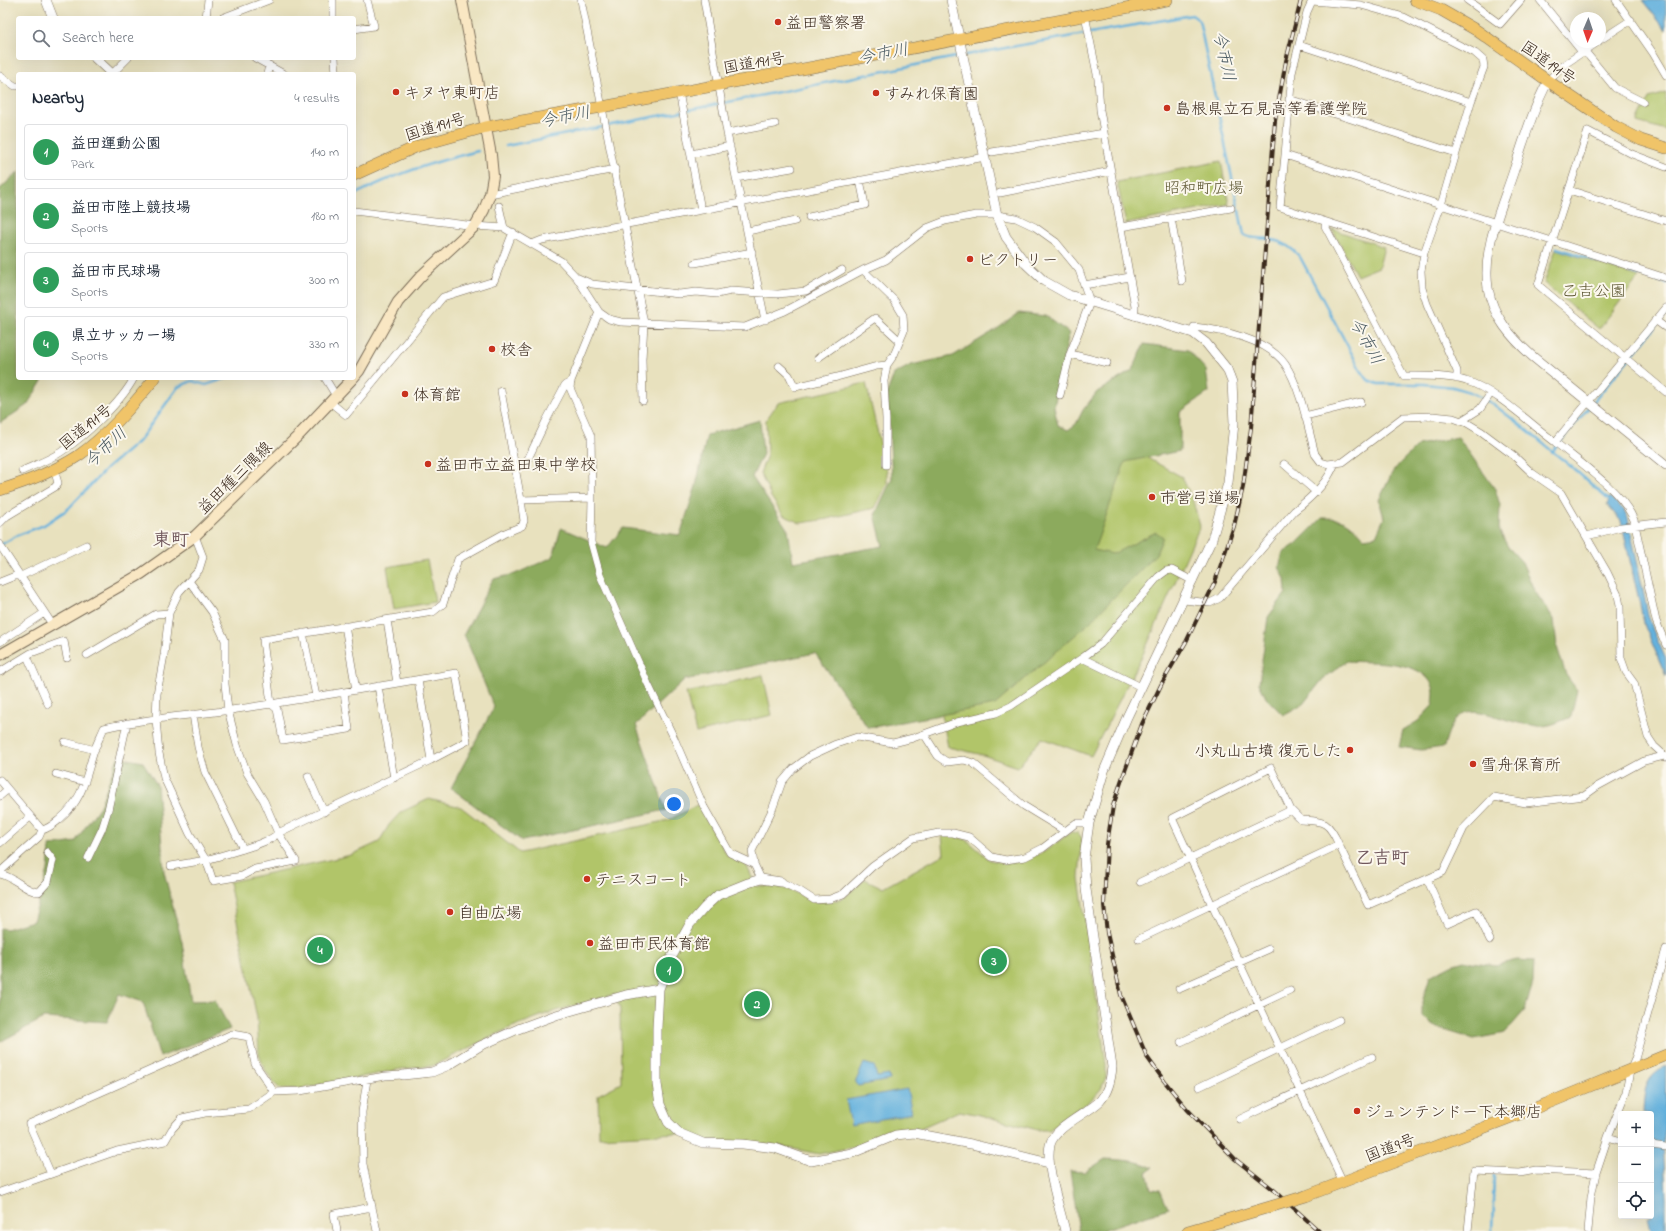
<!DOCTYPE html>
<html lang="en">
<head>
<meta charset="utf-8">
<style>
  :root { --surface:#fff; --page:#f2f2f3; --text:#1f2937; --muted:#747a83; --line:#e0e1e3; --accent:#b45309 }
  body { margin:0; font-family:"Indie Flower","Klee One",sans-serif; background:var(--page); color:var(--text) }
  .controls { position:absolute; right:12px; bottom:12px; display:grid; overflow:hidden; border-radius:4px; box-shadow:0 4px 16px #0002 }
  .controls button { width:36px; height:36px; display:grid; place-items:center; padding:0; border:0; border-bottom:1px solid var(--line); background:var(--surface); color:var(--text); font:20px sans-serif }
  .compass { position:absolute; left:1570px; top:12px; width:36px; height:36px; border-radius:50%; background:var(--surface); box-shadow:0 4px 16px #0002; rotate:182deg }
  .you { position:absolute; left:674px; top:804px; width:14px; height:14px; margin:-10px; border:3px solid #fff; border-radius:50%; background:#1a73e8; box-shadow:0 0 0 6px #1a73e833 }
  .badge { display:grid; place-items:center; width:26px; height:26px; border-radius:50%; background:var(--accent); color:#fff; font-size:13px; font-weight:700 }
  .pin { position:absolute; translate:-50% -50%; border:2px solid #fff; box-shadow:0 1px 4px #0006 }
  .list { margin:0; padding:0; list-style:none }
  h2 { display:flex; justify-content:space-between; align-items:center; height:52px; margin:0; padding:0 16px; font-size:17px }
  h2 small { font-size:13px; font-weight:400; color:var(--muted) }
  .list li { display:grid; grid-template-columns:26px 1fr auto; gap:12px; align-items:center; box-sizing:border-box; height:56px; margin:0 8px 8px; padding:0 8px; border:1px solid var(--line); border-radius:4px }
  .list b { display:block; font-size:15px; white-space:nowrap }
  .list p { margin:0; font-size:13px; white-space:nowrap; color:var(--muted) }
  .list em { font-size:13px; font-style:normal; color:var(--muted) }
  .icon { flex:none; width:22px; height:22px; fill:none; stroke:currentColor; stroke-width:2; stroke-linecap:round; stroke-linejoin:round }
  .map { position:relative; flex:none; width:1666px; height:1231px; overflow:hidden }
  .search { position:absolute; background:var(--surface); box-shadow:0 4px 16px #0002; left:16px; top:16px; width:340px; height:44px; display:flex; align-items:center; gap:10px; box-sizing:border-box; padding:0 14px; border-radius:4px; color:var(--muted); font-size:15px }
  .panel { position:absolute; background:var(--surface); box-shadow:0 4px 16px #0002; left:16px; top:72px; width:340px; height:308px; border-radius:4px }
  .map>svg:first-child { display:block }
</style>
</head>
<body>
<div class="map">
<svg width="1666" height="1231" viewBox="0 0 1666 1231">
  <rect width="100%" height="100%" fill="#fbf7ec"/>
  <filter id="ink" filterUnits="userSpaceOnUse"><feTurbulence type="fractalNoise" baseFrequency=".025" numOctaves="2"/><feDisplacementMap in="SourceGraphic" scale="8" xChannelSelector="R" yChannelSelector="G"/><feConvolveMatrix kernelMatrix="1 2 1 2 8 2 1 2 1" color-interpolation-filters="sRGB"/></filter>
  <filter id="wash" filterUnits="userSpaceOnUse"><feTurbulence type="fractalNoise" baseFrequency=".012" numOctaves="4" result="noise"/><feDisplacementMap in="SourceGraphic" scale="16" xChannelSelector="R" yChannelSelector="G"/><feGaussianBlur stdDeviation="0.9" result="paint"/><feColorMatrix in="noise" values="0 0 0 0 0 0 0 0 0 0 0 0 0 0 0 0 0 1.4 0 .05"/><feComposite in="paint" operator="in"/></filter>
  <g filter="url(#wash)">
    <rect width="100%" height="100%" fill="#e8e1be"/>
    <path fill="#b1c569" stroke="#767844" d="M1666,93V130L1637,122L1649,98Z
      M1221,161L1229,204L1126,224L1117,182Z
      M1332,229L1384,247L1379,267L1357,276Z
      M1556,249L1639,277L1599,329L1544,283Z
      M866,383L887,472V484L875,508L822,520L800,523L783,515L771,497L760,473L767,455L766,420L778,403Z
      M1041,419L1074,442L1131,449L1182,477L1193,501L1200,526L1144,652L1091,756L1042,738L1018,767L983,755L948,747L902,510Z
      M427,560L435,602L394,609L387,567Z
      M763,675L772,715L696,733L686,693Z
      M429,799L461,807L520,853L669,820L699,804L727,855L745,862L756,886H778L794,892L811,901L831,902L845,897L865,879L883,888L944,854L942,836H954L967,840L990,860L1005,863L1025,860L1044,852L1071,832L1078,833L1082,838L1079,878L1106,1064V1077L1101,1089L1090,1101L1049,1130H1038L976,1114L959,1111L918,1129L892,1134L853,1147L819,1154L774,1145L703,1143L679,1133L599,1137L598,1095L621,1083L620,1009L615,994L546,1014L512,1027L432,1066L401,1069L300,1089H280L273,1082L264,1068L259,1054L257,1018L229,882L351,855L379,842L389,825L401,812Z"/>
    <path fill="#8caa5d" stroke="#646a3e" d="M18,172V378H44L27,405L0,423V189Z
      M1019,313L1046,316L1069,333L1054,407L1058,425L1068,430L1076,424L1083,410L1097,392L1133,370L1144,344L1188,350L1206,370L1209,392L1180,412V451L1125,462L1094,550L1113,554L1156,532L1163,537L1156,554L1088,624L995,705L868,728L815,653L684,680L636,725L666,810L522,841L451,788L494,707L464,634L493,579L515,574L553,557L561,528L607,548L623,528L680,535L696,486L707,435L760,420L763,454L752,477L788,530L793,562L883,546L875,515L892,478L887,393L894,374L911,365L953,356L997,329Z
      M1458,437L1495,489L1500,505L1499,530L1508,547L1522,562L1534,590L1554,619L1557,647L1566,675L1577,690L1571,717C1563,720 1553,725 1544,726C1541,727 1536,726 1532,725C1490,722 1459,685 1444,747L1421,750L1399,747L1403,730L1418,721L1433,705C1433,700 1435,692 1433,687C1423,659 1372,663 1347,661L1323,679L1303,704L1283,715L1266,698L1259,683L1268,617L1286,593L1285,579L1279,567L1283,553L1296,544L1322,518C1346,518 1348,521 1364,538L1376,536L1384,518L1379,500L1392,473L1400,463L1418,445Z
      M118,757L143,762L157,785L164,872L182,942L191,1001L215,1000L230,1029L160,1057L143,1002L119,994L107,1022L44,1018L0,1042V928L6,929L33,921L48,870L50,846L75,842L100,806Z
      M1517,960L1534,961L1533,983L1525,1010L1505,1033L1474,1039L1437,1028L1422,1016V1002L1430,976L1451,965L1464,961L1496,965Z
      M1105,1159C1121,1160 1139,1160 1153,1168L1147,1172L1151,1189L1160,1190L1168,1208L1100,1231H1079L1070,1171L1085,1172Z"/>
    <path fill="#64b1dd" stroke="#506e7e" d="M1642,0H1666V30Z
      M1610,497L1624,510L1628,518L1648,614L1653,630L1666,659V676L1645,627L1621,521L1607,505Z
      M864,1063L874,1066L877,1077L889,1075L890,1080L858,1086L855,1083Z
      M1666,1066L1665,1125L1663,1139L1666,1197V1231H1651L1648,1216H1651V1114H1643C1644,1093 1644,1075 1666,1066Z
      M907,1089L912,1113L851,1125L846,1100Z"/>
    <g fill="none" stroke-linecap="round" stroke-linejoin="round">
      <path stroke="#64b1dd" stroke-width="2.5" d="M966,55L1192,15L1199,20L1244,235C1253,240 1262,237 1273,240C1284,242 1292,248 1300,257L1360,369L1368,380L1378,384H1424L1453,387L1470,392L1493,404L1519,424L1574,469L1611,502
        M506,146L961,56
        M354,195C394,174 434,162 478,151
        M1557,248L1666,283
        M1552,452L1666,314
        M2,544L18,535L44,525L68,509L106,469L139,441L178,387L192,381L206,385L227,378
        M1492,1231L1494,1175"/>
    </g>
  </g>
  <g filter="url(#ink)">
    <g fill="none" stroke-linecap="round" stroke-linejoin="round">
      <defs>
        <path id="minor" d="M333,0V18
          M581,0L644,323L642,359L643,401
          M704,0L727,133L765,320
          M1467,0L1500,24L1521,0
          M1540,0L1582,52L1588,55L1615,88L1643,102
          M1616,0L1653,53L1666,75
          M1085,15L1098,79L1100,110L1135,307L1134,316
          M206,18L208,0
          M222,18L269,0
          M354,29L374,26L367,0
          M1600,40L1631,20
          M1299,45L1471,102
          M255,58L284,74
          M335,58L336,74
          M112,74L128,58
          M267,74L269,65
          M0,76L15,86H18
          M1548,81L1562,66L1598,42
          M679,92L701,210
          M1289,99L1456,153
          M727,133L775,124
          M992,152L1104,133
          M691,154L730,146
          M1285,155L1280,207L1424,253
          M1666,167L1632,154L1588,131L1538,285L1666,392
          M736,178L792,168
          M1569,190L1666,221
          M1000,193L1111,171
          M490,194L615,169
          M499,206L504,228
          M354,211L475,226L504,228L561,261L577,278L599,312L609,319L621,322L745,327L785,311L863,270L886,260L927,228L945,221L976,215H997L1016,218L1035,227L1056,242L1079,270L1090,302L1070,354L1060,395
          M809,217L865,205L860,180
          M1171,218L1182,281
          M1326,222L1325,226L1404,376C1424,376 1446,375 1466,381C1493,388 1531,424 1555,442L1666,308
          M1121,227L1231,208
          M748,231L795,221
          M532,244L542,240L985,157
          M695,263L752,252
          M863,270L894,300L903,315L904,331L894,355L887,365L884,381L886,419V465
          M578,278L592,284L679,294L696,292L717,294L731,291L778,294L806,291L842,270
          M1084,285L1130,277
          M599,312L571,381L570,388L591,436L592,498L591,542L600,575L648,684L674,738L704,807L730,853L754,864
          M1655,320L1666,328
          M1193,333L1194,327C1222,330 1267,339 1285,364C1300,386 1308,427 1315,454L1321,462L1328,464L1343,462L1403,417L1433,416L1453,418L1467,423L1482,432L1514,456L1532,473L1561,493L1607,572L1618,595L1620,606L1621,658L1626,672L1634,683L1648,737L1654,746L1666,757
          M1070,354L1107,363
          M818,358L875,318L900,341
          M779,366L789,375L795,387L837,377L877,366L887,365
          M325,378L336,396
          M1457,379V371L1427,304L1422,288L1421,271L1424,253L1441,205L1471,102L1484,67L1483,60L1475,53L1404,17L1361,5L1312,1L1307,12L1292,73L1285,155C1412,196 1539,236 1666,278
          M501,391L521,500
          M330,402L346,415L443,297L494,281L513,232
          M1305,416L1361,402
          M1461,421L1480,409L1491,393
          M1555,442C1579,462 1622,491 1634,520L1656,621L1666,645
          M526,463L546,421L565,385L571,382
          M1284,464L1315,491
          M22,471C34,465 49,460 61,452C84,437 121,403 134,378
          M0,523L7,516L55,487L58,483L54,469
          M1587,536L1621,527L1666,522
          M0,544L1,547L52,624
          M0,582L15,576H21L86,545
          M1184,600L1210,603L1220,598L1294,511C1310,499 1328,482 1335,463
          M387,620L397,683
          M345,626L356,690
          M303,633L316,696
          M0,642L44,613
          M87,655L156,614L169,613
          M27,656L48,704
          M1082,658L1101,644L1158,577L1166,571L1172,570L1193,581
          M0,672L31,653L64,641L67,658
          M418,680L431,760
          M378,686L394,778
          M344,692L349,729L283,740L277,709L271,704L263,640L433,612L443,604L458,559L505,533L522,526L524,521L521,500L592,498
          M193,714L198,747L205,772L243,849
          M924,734L938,756L947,762L964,760L973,763L1024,806L1065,831
          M65,742L95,750
          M56,774L85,782
          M308,776L324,812
          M0,780L42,830C50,828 54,824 60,819C84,798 85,779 94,751C97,743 101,735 104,728C146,718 188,716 231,710C306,699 381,686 456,673L467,741L431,760L278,833C270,844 221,855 206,860L190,834L164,778L159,753L156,719L157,694L164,655L169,613L179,592L199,570L203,557L195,536
          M0,796L7,790
          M0,843L30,817
          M1339,845C1329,822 1325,821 1301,820L1291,810L1271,768L1172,818L1212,905L1343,1182
          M88,858L102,829L108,810L127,723
          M171,866L206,860L213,881L242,876L255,869L296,861L278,833L264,801L247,773L237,745L228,710L225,684V640L212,612L189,581
          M2,870L39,837L42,830
          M0,874C15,877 26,892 39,892L48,882L53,860L47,852
          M761,879L754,864L752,851L772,810L782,782L793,769L810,756L836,744L857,737L893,743L913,738L957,722L996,713L1011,706L1082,658L1141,687
          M1427,879L1447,924L1476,911L1490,940
          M781,882L800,891L814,900L830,899L843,894L873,866L913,838L939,833H953L969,837L992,857L1006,860L1025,857L1043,848L1076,823H1089
          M1140,882L1291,810
          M1139,939L1339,845L1368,905L1443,872L1464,828L1494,797L1526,803L1584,796L1598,786L1644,761L1664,756
          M1179,989L1269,949
          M1181,1042L1290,990
          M367,1080L362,1112L363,1164L377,1231
          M1199,1087L1339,1020
          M1240,1119L1372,1057
          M1608,1137L1621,1141
          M1651,1145L1666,1147
          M51,1174L29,1124L232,1034L249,1037L255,1064L274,1092
          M0,1192L117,1151L165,1141L172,1129L182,1118L205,1113L249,1109L274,1092L300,1091L385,1076L403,1075
          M337,1231L334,1214L372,1207
          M1468,1231L1474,1171L1520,1173L1536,1170L1596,1173
          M1588,1231L1591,1197L1596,1173L1608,1137L1626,1092L1630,1071L1635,1059L1666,949"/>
        <path id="tertiary" d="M46,0L53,18
          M951,0L997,215L1006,237L1026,264L1044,281L1069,295L1193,333L1206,343L1227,369L1232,382L1234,423L1228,483L1212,539L1127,717L1104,771L1089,823L1084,858L1086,889L1112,1067C1111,1079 1108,1092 1100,1101C1088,1113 1054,1127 1050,1145C1045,1166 1060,1208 1065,1231
          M95,58L112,74
          M1548,81C1533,109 1524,140 1514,170C1502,207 1482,248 1488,288C1493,317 1511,337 1532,356L1666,465
          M781,882L761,879L748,883L718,895L705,907L690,924L670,960L659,989L657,1028V1084L660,1104L668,1122L679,1133L703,1143L743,1144L775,1148L811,1161L852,1153L896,1135L914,1133L971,1144L1049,1163
          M403,1075L432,1072L449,1065L480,1046L518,1029L556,1015L626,995L659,989"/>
        <path id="secondary" d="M354,377L359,371L398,302L421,276L475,226L484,210L490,194L493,176L491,155L462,0
          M0,655L141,574L195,536L299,435L353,378"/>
        <path id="trunk" d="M1415,0L1441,10L1476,30L1548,81L1616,127L1641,140L1666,148
          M354,175L418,146L486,127L602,107L1167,0
          M0,490C26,482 55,471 78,456C108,435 132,406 155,378
          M1306,1196L1551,1102L1666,1055
          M1188,1231L1273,1206"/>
      </defs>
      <use href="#minor" stroke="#786a56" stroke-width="8"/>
      <use href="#tertiary" stroke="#786a56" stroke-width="10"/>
      <use href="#secondary" stroke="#786a56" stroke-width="12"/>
      <use href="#trunk" stroke="#786a56" stroke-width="12"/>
      <use href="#minor" stroke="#fff" stroke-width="7"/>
      <use href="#tertiary" stroke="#fff" stroke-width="9"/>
      <use href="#secondary" stroke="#f9e7c3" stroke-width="10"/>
      <use href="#trunk" stroke="#f0c469" stroke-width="11"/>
      <defs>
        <path id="rail" d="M1301,0L1286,61L1275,121L1251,428L1243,487L1234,526L1215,582L1186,642L1162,683L1142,724L1122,779L1113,806L1107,844L1104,905L1107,933L1121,995L1147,1057L1165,1082L1187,1109L1235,1159L1274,1190L1319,1231"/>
      </defs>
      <use href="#rail" stroke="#3b2a1e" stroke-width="4"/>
      <use href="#rail" stroke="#fbf7ec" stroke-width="2.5" stroke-dasharray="8" stroke-linecap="butt"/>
      <defs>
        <path id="trunk-bridge" d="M1273,1206L1306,1196"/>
      </defs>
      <use href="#trunk-bridge" stroke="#786a56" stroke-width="12" stroke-linecap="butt"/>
      <use href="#trunk-bridge" stroke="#f0c469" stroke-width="11"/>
    </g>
  </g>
  <g fill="#c8321e" stroke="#fbf7ec" stroke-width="1.5">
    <circle cx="778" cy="22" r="4"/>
    <circle cx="396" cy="92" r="4"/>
    <circle cx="876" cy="93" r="4"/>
    <circle cx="1167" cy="108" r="4"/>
    <circle cx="970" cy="259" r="4"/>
    <circle cx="492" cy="349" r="4"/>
    <circle cx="405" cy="394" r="4"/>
    <circle cx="428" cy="464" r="4"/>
    <circle cx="1152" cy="497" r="4"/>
    <circle cx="1350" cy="750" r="4"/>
    <circle cx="1473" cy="764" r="4"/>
    <circle cx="587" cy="879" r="4"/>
    <circle cx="450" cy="912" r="4"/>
    <circle cx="590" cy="943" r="4"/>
    <circle cx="1357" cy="1111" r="4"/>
  </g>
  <g text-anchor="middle" stroke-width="4" stroke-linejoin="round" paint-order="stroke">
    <g font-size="16" fill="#3b2a1e" stroke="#fbf7ec" text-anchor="start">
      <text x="786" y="28">益田警察署</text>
      <text x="404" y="98">キヌヤ東町店</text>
      <text x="884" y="99">すみれ保育園</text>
      <text x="1175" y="114">島根県立石見高等看護学院</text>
      <text x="978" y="265">ビクトリー</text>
      <text x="500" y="355">校舎</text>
      <text x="413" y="400">体育館</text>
      <text x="436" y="470">益田市立益田東中学校</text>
      <text x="1160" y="503">市営弓道場</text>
      <text x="1342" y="756" text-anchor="end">小丸山古墳 復元した</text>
      <text x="1481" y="770">雪舟保育所</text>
      <text x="595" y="885">テニスコート</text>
      <text x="458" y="918">自由広場</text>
      <text x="598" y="949">益田市民体育館</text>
      <text x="1365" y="1117">ジュンテンドー下本郷店</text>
    </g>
    <g font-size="16" fill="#3b2a1e" stroke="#fbf7ec">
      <text transform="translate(754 62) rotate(-10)" y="6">国道191号</text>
      <text transform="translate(1549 62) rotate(35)" y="6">国道191号</text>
      <text transform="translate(435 126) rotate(-17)" y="6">国道191号</text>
      <text transform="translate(85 426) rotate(-39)" y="6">国道191号</text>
      <text transform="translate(234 477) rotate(-44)" y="6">益田種三隅線</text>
      <text transform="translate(1390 1147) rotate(-21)" y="6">国道9号</text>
    </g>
    <g font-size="16" fill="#5e5834" stroke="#fbf7ec">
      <text x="1204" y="193">昭和町広場</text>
      <text x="1594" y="296">乙吉公園</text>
    </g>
    <g font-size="17" font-style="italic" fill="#495961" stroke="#fbf7ec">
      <text transform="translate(883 53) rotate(-11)" y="6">今市川</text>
      <text transform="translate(1225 56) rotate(78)" y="6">今市川</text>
      <text transform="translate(565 116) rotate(-11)" y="6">今市川</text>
      <text transform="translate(1367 341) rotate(61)" y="6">今市川</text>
      <text transform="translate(105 447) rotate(-43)" y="6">今市川</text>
    </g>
    <g font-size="18" font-weight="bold" fill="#71585d" stroke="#fbf7ec">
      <text x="171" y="545">東町</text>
      <text x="1382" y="863">乙吉町</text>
    </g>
  </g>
</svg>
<div class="controls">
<button>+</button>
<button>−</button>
<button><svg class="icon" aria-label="locate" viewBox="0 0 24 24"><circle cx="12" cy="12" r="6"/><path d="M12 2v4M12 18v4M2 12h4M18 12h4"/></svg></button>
</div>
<svg class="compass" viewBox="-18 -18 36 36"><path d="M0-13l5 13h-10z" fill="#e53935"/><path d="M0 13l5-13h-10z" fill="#747a83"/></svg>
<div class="you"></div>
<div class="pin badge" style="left:669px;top:970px;background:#2e9e5b">1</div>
<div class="pin badge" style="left:757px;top:1004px;background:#2e9e5b">2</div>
<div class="pin badge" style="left:994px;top:961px;background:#2e9e5b">3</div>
<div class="pin badge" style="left:320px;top:950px;background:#2e9e5b">4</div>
<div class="search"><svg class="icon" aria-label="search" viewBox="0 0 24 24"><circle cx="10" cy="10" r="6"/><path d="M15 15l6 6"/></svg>Search here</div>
<section class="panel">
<h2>Nearby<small>4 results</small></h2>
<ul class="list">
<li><span class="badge" style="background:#2e9e5b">1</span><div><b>益田運動公園</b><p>Park</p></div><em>140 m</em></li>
<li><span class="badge" style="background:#2e9e5b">2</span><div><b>益田市陸上競技場</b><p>Sports</p></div><em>180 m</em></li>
<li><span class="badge" style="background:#2e9e5b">3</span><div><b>益田市民球場</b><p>Sports</p></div><em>300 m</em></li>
<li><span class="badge" style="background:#2e9e5b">4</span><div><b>県立サッカー場</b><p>Sports</p></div><em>330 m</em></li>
</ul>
</section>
</div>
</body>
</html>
